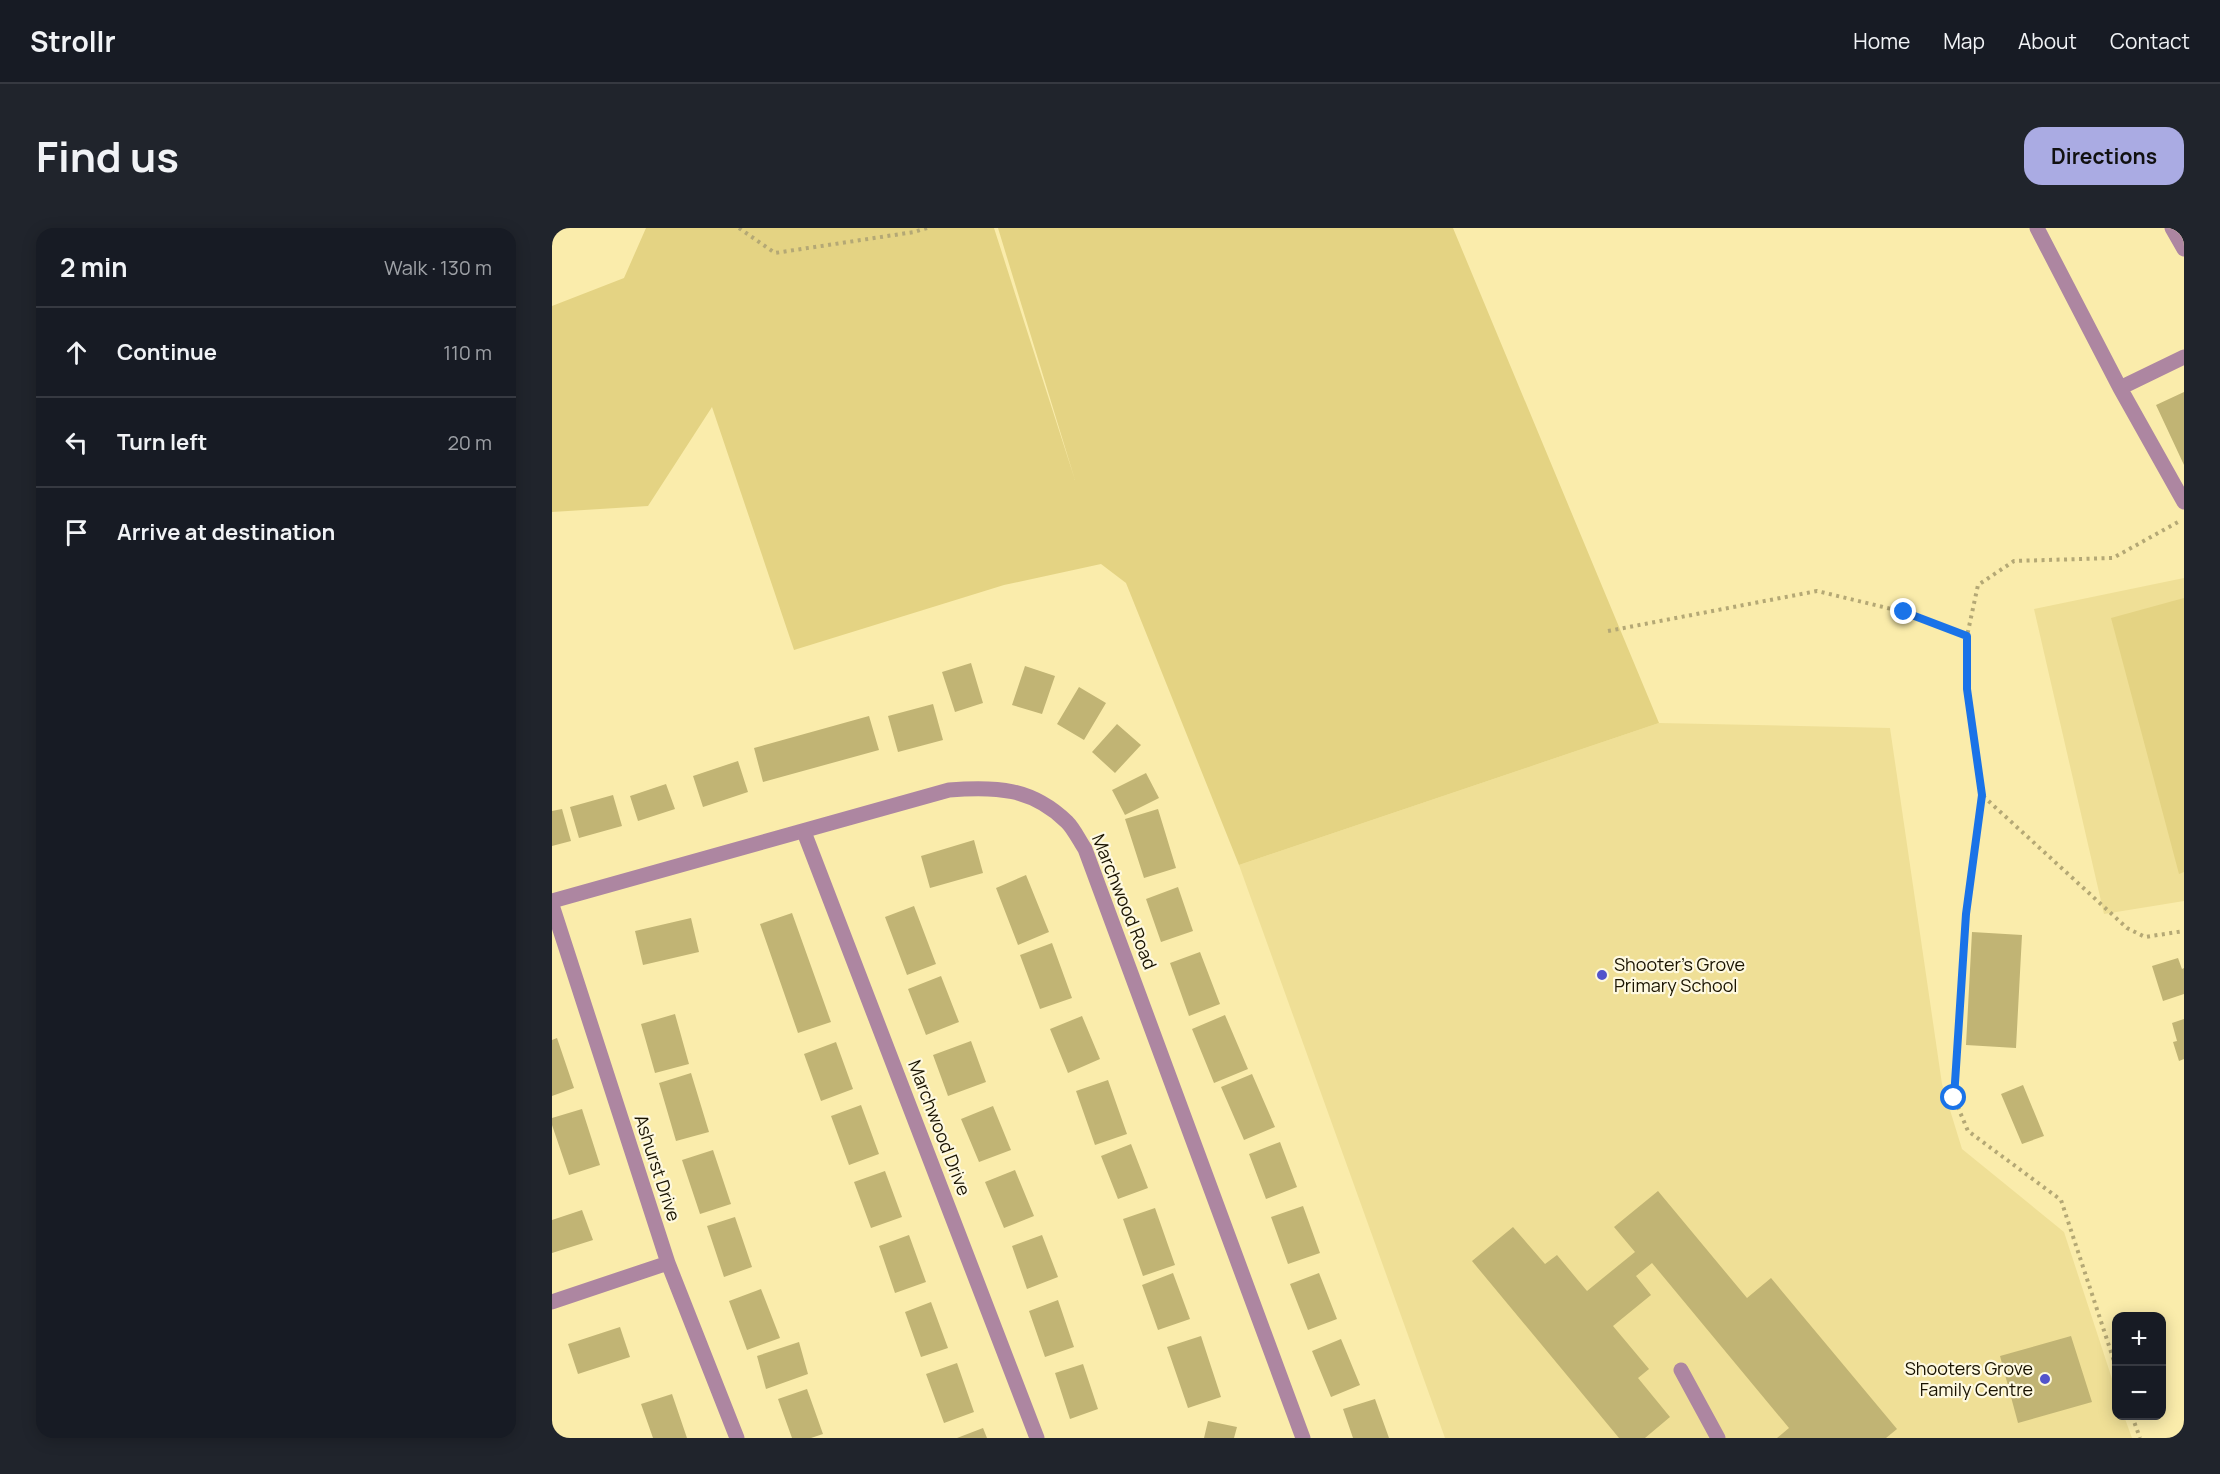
<!DOCTYPE html>
<html lang="en">
<head>
<meta charset="utf-8">
<style>
  :root { --surface:#171b24; --page:#20242c; --text:#f1f3f6; --muted:#9ea1a6; --line:#363941; --accent:#aaabe3 }
  body { margin:0; font-family:Manrope,sans-serif; background:var(--page); color:var(--text) }
  .controls { position:absolute; right:18px; bottom:18px; display:grid; overflow:hidden; border-radius:12px; box-shadow:0 3px 15px #0003 }
  .controls button { width:54px; height:54px; display:grid; place-items:center; padding:0; border:0; border-bottom:2px solid var(--line); background:var(--surface); color:var(--text); font:30px sans-serif }
  .stop { position:absolute; width:18px; height:18px; margin:-14px; border:4px solid #1a73e8; border-radius:50%; background:#fff }
  .stop.end { background:#1a73e8; border-color:#fff; box-shadow:0 2px 6px #0008 }
  .list { margin:0; padding:0; list-style:none }
  h2 { display:flex; justify-content:space-between; align-items:center; height:78px; margin:0; padding:0 24px; font-size:26px }
  h2 small { font-size:20px; font-weight:400; color:var(--muted) }
  .list li { display:grid; grid-template-columns:39px 1fr auto; gap:18px; align-items:center; box-sizing:border-box; height:90px; padding:0 24px; border-top:2px solid var(--line) }
  .list b { display:block; font-size:22px; white-space:nowrap }
  .list em { font-size:20px; font-style:normal; color:var(--muted) }
  .icon { flex:none; width:33px; height:33px; fill:none; stroke:currentColor; stroke-width:2; stroke-linecap:round; stroke-linejoin:round }
  .map { position:relative; flex:none; width:1632px; height:1210px; overflow:hidden; border-radius:18px }
  header { display:flex; align-items:center; gap:36px; box-sizing:border-box; height:84px; padding:0 30px; background:var(--surface); border-bottom:2px solid var(--line) }
  header strong { font-size:28px }
  nav { display:flex; gap:33px; margin-inline-start:auto; font-size:21px }
  .intro { display:flex; align-items:center; justify-content:space-between; box-sizing:border-box; height:144px; padding:0 36px }
  h1 { margin:0; font-size:42px }
  .button { padding:15px 27px; border-radius:18px; background:var(--accent); color:#111; font-size:21px; font-weight:700 }
  main { display:flex; gap:36px; padding:0 36px }
  aside { flex:1; background:var(--surface); border-radius:18px; box-shadow:0 3px 15px #0003 }
  .map>svg:first-child { display:block }
</style>
</head>
<body>
<header>
<strong>Strollr</strong>
<nav><a>Home</a><a>Map</a><a>About</a><a>Contact</a></nav>
</header>
<div class="intro"><h1>Find us</h1><a class="button">Directions</a></div>
<main>
<aside>
<h2>2 min<small>Walk · 130 m</small></h2>
<ul class="list">
<li><svg class="icon" aria-label="ahead" viewBox="0 0 24 24"><path d="M12 20V5M6 11l6-6 6 6"/></svg><div><b>Continue</b></div><em>110 m</em></li>
<li><svg class="icon" aria-label="left" viewBox="0 0 24 24"><path d="M17 20v-9H6M10 6l-5 5 5 5"/></svg><div><b>Turn left</b></div><em>20 m</em></li>
<li><svg class="icon" aria-label="arrive" viewBox="0 0 24 24"><path d="M6 21V4h12l-3 4 3 4H6"/></svg><div><b>Arrive at destination</b></div></li>
</ul>
</aside>
<div class="map">
<svg width="1632" height="1210" viewBox="0 0 1632 1210">
  <rect width="100%" height="100%" fill="#faecab"/>
  <path fill="#efdf96" d="M1632,350V673L1552,686L1482,381Z
    M1107,495L1338,500L1390,856L1410,921L1512,1004L1564,1163V1188H1572L1580,1210H893L687,637Z"/>
  <path fill="#e4d383" d="M94,0H442L523,252L446,0H901L1107,495L687,637L574,355L549,336L452,357L242,422L160,179L96,278L0,284V78L72,50Z
    M1632,370V644L1627,646L1559,390Z"/>
  <path fill="#c1b474" d="M1632,164V237L1604,177Z
    M419,435L431,475L403,484L390,444Z
    M473,438L503,448L490,486L460,477Z
    M527,459L554,475L532,512L505,496Z
    M381,476L391,512L346,524L336,488Z
    M317,488L327,522L211,554L202,520Z
    M565,496L589,517L563,545L540,524Z
    M186,533L196,564L151,579L141,548Z
    M594,545L607,570L573,587L560,562Z
    M114,556L123,581L86,593L78,568Z
    M61,567L70,598L27,610L18,579Z
    M10,581L19,613L0,618V583Z
    M606,581L624,640L592,650L573,591Z
    M422,612L431,645L378,660L369,628Z
    M474,647L497,704L466,717L444,660Z
    M626,659L641,703L609,714L594,671Z
    M362,678L384,736L355,747L333,689Z
    M240,685L279,794L246,805L208,696Z
    M139,690L147,724L91,737L83,703Z
    M1420,704L1470,707L1464,820L1414,817Z
    M500,715L520,770L488,781L468,727Z
    M648,724L668,776L637,788L618,735Z
    M1626,730L1630,741L1632,740V766L1611,773L1600,738Z
    M389,748L407,794L374,807L356,761Z
    M123,786L137,836L103,845L89,796Z
    M673,787L696,841L662,855L640,801Z
    M530,788L548,831L516,845L498,801Z
    M1632,791V831L1627,833L1621,814L1625,813L1620,795Z
    M5,810L22,860L0,868V812Z
    M419,813L434,854L396,868L381,827Z
    M284,814L301,861L269,873L252,826Z
    M139,845L157,904L124,913L107,855Z
    M700,846L723,899L692,912L669,859Z
    M556,852L575,906L543,917L524,863Z
    M1471,857L1492,908L1470,916L1449,866Z
    M309,877L327,926L297,937L279,888Z
    M441,878L459,922L427,934L409,891Z
    M30,881L48,937L17,947L0,897V890Z
    M728,914L745,959L714,971L697,926Z
    M579,916L596,960L566,971L549,928Z
    M161,922L179,976L148,986L130,932Z
    M463,942L482,988L452,1000L433,954Z
    M333,943L350,989L319,1000L302,954Z
    M1106,963L1195,1070L1219,1050L1345,1201L1334,1210H1225L1237,1200L1100,1035L1084,1048L1099,1067L1061,1098L1097,1141L1086,1150L1118,1189L1093,1210H1067L920,1033L961,999L993,1036L1005,1027L1035,1063L1083,1024L1062,999Z
    M751,978L768,1025L736,1036L719,989Z
    M603,980L623,1037L591,1048L571,991Z
    M30,982L41,1012L0,1025V992Z
    M183,989L200,1039L172,1049L155,998Z
    M357,1007L374,1054L343,1065L327,1018Z
    M490,1007L506,1049L475,1061L460,1018Z
    M621,1045L638,1091L606,1102L590,1057Z
    M767,1045L785,1091L756,1102L738,1056Z
    M209,1061L228,1110L195,1122L177,1073Z
    M506,1072L522,1119L493,1129L477,1083Z
    M379,1074L396,1120L369,1129L353,1084Z
    M68,1099L78,1129L26,1146L16,1116Z
    M649,1108L669,1169L636,1180L615,1119Z
    M1519,1108L1540,1174L1466,1195L1448,1128Z
    M789,1111L808,1157L779,1169L760,1123Z
    M247,1114L256,1146L214,1161L205,1128Z
    M405,1135L422,1184L392,1195L374,1146Z
    M531,1136L546,1181L518,1191L503,1145Z
    M255,1161L271,1206L259,1210H240L226,1171Z
    M120,1166L135,1210H101L89,1176Z
    M823,1171L837,1210H801L791,1181Z
    M656,1193L685,1199L682,1210H652Z
    M431,1200L435,1210H405Z"/>
  <g fill="none" stroke-linecap="round" stroke-linejoin="round">
    <path stroke="#b4a875" stroke-width="4" stroke-dasharray="3 4.5" stroke-linecap="butt" d="M187,0L223,25L362,4L375,0
      M1056,403L1265,363L1352,384L1415,408
      M1431,568L1575,700L1593,709L1632,703
      M1564,1139L1509,972L1416,903L1402,870L1414,686L1430,567L1415,461V408L1426,357L1462,333L1561,330L1626,294
      M1580,1188L1588,1210"/>
    <path stroke="#ad86a1" stroke-width="15" d="M1485,0L1568,160L1632,274
      M1620,0L1632,21
      M1568,160L1632,129
      M252,604L485,1210
      M0,673L397,562C444,558 480,560 515,594C522,601 527,612 533,621L751,1210
      M0,677L116,1035L185,1210
      M0,1074L116,1035
      M1129,1142L1166,1210"/>
  </g>
  <g fill="none" stroke-linecap="round" stroke-linejoin="round">
    <path stroke="#1a73e8" stroke-width="8" d="M1352,384L1415,408V461L1430,567L1414,686L1402,870"/>
  </g>
  <g fill="#5354cb" stroke="#fef9e0" stroke-width="2">
    <circle cx="1050" cy="747" r="6"/>
    <circle cx="1493" cy="1151" r="6"/>
  </g>
  <g text-anchor="middle" stroke-width="4.5" stroke-linejoin="round" paint-order="stroke">
    <g font-size="18" fill="#191300" stroke="#fef9e0">
      <text transform="translate(572 674) rotate(68)" y="6">Marchwood Road</text>
      <text transform="translate(387 900) rotate(69)" y="6">Marchwood Drive</text>
      <text transform="translate(105 940) rotate(72)" y="6">Ashurst Drive</text>
    </g>
    <g font-size="18" fill="#191300" stroke="#fef9e0" text-anchor="start">
      <text x="1062" y="743">Shooter's Grove<tspan x="1062" dy="21">Primary School</tspan></text>
      <text x="1481" y="1147" text-anchor="end">Shooters Grove<tspan x="1481" dy="21">Family Centre</tspan></text>
    </g>
  </g>
</svg>
<div class="controls">
<button>+</button>
<button>−</button>
</div>
<div class="stop" style="left:1402px;top:870px"></div>
<div class="stop end" style="left:1352px;top:384px"></div>
</div>
</main>
</body>
</html>
